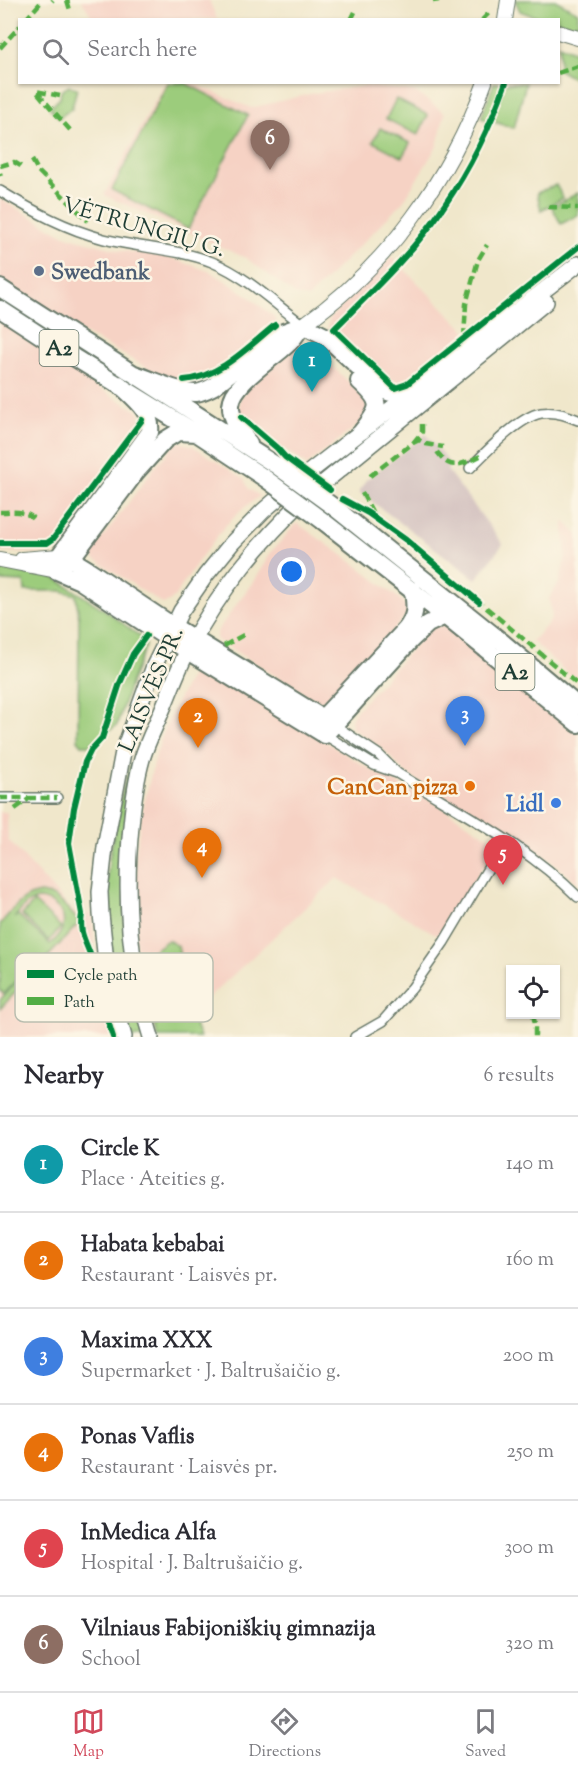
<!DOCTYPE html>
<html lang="en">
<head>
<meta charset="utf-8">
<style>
  :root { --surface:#fff; --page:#f7f7f7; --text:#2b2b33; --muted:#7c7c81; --line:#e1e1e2; --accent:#d1495b }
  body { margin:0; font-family:"Sorts Mill Goudy",serif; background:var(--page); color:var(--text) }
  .controls { position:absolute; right:18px; bottom:18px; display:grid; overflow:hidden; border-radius:0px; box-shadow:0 2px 4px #0004 }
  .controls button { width:54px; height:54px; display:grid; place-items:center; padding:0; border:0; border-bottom:2px solid var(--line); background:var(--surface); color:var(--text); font:30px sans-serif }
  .you { position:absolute; left:292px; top:572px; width:21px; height:21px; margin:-15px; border:4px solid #fff; border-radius:50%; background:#1a73e8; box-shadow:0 0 0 9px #1a73e833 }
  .badge { display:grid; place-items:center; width:39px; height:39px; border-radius:50%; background:var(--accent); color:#fff; font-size:20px; font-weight:700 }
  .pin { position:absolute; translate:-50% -50px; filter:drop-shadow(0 2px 3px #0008) }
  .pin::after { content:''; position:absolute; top:32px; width:21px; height:18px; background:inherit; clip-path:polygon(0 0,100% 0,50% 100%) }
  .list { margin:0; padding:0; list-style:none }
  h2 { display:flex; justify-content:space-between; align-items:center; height:78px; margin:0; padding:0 24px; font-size:26px }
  h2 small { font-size:20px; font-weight:400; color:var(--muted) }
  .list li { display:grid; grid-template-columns:39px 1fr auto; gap:18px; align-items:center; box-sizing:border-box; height:96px; padding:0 24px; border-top:2px solid var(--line) }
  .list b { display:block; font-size:22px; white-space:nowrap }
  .list p { margin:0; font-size:20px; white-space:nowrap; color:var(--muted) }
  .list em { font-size:20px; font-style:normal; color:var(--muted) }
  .icon { flex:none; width:33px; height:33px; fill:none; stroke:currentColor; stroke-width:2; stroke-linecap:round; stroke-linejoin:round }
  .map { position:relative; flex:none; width:578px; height:1037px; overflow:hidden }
  .search { position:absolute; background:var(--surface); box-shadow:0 2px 4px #0004; left:18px; right:18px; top:18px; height:66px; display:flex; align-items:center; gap:15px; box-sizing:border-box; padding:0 21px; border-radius:0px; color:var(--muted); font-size:22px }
  .sheet { height:654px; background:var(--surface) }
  nav { display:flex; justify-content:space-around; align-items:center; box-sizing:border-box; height:84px; border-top:2px solid var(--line); background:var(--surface); font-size:16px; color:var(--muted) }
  nav a { display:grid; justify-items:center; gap:3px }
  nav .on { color:var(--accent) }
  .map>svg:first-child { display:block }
</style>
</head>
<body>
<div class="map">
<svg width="578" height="1037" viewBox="0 0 578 1037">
  <rect width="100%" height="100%" fill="#fcf5e5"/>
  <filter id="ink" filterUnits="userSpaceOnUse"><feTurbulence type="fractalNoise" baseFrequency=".0167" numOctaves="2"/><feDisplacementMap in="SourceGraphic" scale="12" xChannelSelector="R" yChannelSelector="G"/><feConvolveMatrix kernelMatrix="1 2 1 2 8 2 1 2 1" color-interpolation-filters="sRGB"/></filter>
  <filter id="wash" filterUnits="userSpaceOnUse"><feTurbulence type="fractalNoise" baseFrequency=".008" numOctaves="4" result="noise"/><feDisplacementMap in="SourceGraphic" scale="24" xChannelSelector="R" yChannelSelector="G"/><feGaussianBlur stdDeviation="1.35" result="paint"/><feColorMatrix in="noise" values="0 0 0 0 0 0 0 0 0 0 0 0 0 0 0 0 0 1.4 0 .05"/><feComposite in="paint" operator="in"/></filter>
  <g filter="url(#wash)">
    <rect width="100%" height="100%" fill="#f0e7cb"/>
    <path fill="#f6d2c4" d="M81,0H209L217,19H94Z
      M165,83H192L251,108L314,93L366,86L414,91L445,113L437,146L403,202L308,298L296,295L246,258L104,195Z
      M0,199L60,233L73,238L118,250L168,257L211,272L246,294L274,317L278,326L204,386L176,384L70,325L0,282Z
      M392,257L471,336L407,387L395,390L329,330L328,325L330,318Z
      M0,321L51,353L98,388L138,411L146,426L56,549L44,553L0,552Z
      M301,345L309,346L314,348L363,396L368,408L367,415L363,421L307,465L268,438L239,412L240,399L250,386L293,349Z
      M179,442L193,446L244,479L249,489L260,496L246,506L226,525L201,557L175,596L169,602L163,604L94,559L91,553L155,467L176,443Z
      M564,521L578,535V683L532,641L548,624L552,616L549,598L559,583L565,560Z
      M297,523L359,567L401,600L405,605L407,610L406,615L389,635L328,699L321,701L315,700L217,640L216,637L218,630L260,572L270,553Z
      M433,625L447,626L578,733V883L549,859L405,773L385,751L352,728L351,719L355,712Z
      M202,666L207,668L373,771L430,800L492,839L494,846L493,851L439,936L337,878L190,1015L177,945L138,961L135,938L136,853L141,817L155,757L163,734L174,707L193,671L196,668Z
      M0,812H7L8,840L78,917L79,924L91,911L96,955L115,1037H0V1013L10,1003L0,1012Z"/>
    <path fill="#d1bfbe" d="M426,434L451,465L447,470L503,544L476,579L359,492L366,480Z"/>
    <path fill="#9ccc7b" stroke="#5e8458" stroke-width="1.5" fill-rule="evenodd" d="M515,0H555L578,12V28L559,22L558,20C545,20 532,16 520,11Z
      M559,45L578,53V81L559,70Z
      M168,83H185L248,115L188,229L112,190Z
      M494,83H526L514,128L481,118Z
      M69,86L77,88L72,108L59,118L50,108L60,98L61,91Z
      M396,99L428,115L418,135L386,119Z
      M380,128L410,143L402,157L373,142Z
      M556,185L563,198L541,210L537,193Z
      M578,193V215L561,224L552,207Z
      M0,568L33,570L55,578L105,610L145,640V647L131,681L117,725L89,745H82L78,740L79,619L76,595L61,591H25L24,582L0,581Z
      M130,765L133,768L124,926L145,1037H130L114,977L106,899L109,860L120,801Z
      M40,893C57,894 66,907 77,919L78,924L0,1009V1000L22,975L4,994L0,990V924C12,911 21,896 40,893ZM37,899C54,899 71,915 60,933C58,937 54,941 50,944L18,915L14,918L26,904Z
      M34,902L61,927L49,941L22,915Z
      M168,940L178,946L190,1015L200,1037H158L138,961Z"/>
  </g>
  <g filter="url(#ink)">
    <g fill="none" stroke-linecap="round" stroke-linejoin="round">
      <defs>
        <path id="street" d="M0,191C33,211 66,229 104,239C140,248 178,249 212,262C246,276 274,303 303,325
          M470,468C486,452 519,417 541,413C553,411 567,415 578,420
          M334,725L379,755L397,773C459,812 526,845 578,897
          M325,735L374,765L397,773
          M0,798H57
          M355,1037L383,1021L412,988L444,942L505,840"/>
        <path id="secondary" d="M505,20L508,0
          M558,32L578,38
          M303,325C386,267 451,178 485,82
          M22,559L59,556
          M0,560L57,571L65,564"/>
        <path id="primary" d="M124,1037L116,1007L106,962L101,914L100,892L105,847L123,752L154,666L181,611L206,575L232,543L263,511L299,480L578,264
          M151,1037C129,966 124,900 131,826C133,804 136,780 142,759C147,742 156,725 163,708C171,689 178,669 188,650C220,589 261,540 311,493L546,302"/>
        <path id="highway" d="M0,288L277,466
          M0,309L75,358L198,434L266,479
          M132,373C147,378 183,394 196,393C203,392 208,389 214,386L281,333L303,325L325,336L383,390C397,397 407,392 420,386
          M359,381C383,403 381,407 362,431
          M119,384C132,397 153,411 150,432L59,556L57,571L80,581L167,638L325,735L411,640L428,624L445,616
          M249,444C242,433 230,419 231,405C232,383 273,359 288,344C294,339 298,331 303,325
          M335,508L501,641L578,706
          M323,521L451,621L578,724
          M59,556L71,559L89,570L173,626L334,725
          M71,559L136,472L165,440L178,432L197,433
          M316,725L406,629C417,614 415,607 413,590"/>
      </defs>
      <use href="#street" stroke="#687869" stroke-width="12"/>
      <use href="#secondary" stroke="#687869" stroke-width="16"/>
      <use href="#primary" stroke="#687869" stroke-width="18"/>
      <use href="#highway" stroke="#687869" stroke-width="20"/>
      <use href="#street" stroke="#fff" stroke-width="9"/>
      <use href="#secondary" stroke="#fff" stroke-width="14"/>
      <use href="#primary" stroke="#fff" stroke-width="15"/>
      <use href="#highway" stroke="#fff" stroke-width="16"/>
      <defs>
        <path id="highway-bridge" d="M277,466L335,508
          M266,479L323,521"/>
      </defs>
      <use href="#highway-bridge" stroke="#687869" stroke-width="20" stroke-linecap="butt"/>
      <use href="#highway-bridge" stroke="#fff" stroke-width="16"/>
      <path stroke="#52ad45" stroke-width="4.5" stroke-dasharray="9 4.5" stroke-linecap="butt" d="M67,0L70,10
        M52,1L53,0
        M433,1L439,0
        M25,20L43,0
        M351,20L355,12
        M482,20L491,11
        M0,48L20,26
        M558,73L578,66
        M60,96L36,91L70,130
        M32,160L39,172L88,221
        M0,166L14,162L24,168
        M0,173L1,176
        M548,207L578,208
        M464,338L466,304L478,260L487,245
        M413,443L419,440L426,444L443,447
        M437,452C440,455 444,461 448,463C458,469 474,458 483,455
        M370,476L413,443L422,432V421
        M362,493L374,515
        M0,512C11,512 24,510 33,518
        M476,599L578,685
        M224,646L245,634
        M0,798H57
        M15,809L30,798
        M533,1014L535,1024V1037"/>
      <defs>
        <path id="cycleway" d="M506,82C491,125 470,168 444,206C414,252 373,290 334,329L395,388L407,384L578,247
          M184,380C220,377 248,347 275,325
          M241,417L277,448L285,457L330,490
          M342,499L368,513L406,540L479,602
          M0,543H47L53,539L142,420
          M113,1037C104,1010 98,982 90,954C84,938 79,932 82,914L69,843L74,808L85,762L91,750L102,738L120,683L133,654L146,636"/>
      </defs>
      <use href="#cycleway" stroke="#fcf5e5" stroke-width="10"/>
      <use href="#cycleway" stroke="#00873e" stroke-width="6"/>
    </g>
  </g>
  <circle fill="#5c6f8a" stroke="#fcf5e5" stroke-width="2" cx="39" cy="271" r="6"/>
  <circle fill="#e8710a" stroke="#fcf5e5" stroke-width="2" cx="470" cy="786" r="6"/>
  <circle fill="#3f7fe0" stroke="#fcf5e5" stroke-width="2" cx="556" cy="803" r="6"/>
  <g text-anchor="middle" stroke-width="5" stroke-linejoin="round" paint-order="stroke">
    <g fill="#fcf5e5" stroke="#617469" stroke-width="1.5">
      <rect x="39.5" y="330" width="39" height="36" rx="4.5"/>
      <rect x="495.5" y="654" width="39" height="36" rx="4.5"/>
    </g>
    <g font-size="21" font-weight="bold" fill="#1f3d34">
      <text x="59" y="355">A2</text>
      <text x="515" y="679">A2</text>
    </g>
    <g font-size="22" fill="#1f3d34" stroke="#fcf5e5">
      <text transform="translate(144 226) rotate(16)" y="8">VĖTRUNGIŲ G.</text>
      <text transform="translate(150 689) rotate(-67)" y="8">LAISVĖS PR.</text>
    </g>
    <g font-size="22" font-weight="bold" fill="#4e5e75" stroke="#fcf5e5" text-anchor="start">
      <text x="51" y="279">Swedbank</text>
    </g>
    <g font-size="22" font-weight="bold" fill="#c56008" stroke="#fcf5e5" text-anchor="end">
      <text x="458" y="794">CanCan pizza</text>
    </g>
    <g font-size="22" font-weight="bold" fill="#366cbe" stroke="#fcf5e5" text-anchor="end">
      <text x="544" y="811">Lidl</text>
    </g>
  </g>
  <rect x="15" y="953" width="198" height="69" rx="9" fill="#fcf5e5" stroke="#babeb0" stroke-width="1.5"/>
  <rect x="27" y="970" width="27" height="8" fill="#00873e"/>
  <rect x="27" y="997" width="27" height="8" fill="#52ad45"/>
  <g font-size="16" fill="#1f3d34">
    <text x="64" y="980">Cycle path</text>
    <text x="64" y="1007">Path</text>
  </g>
</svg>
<div class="controls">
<button><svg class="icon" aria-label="locate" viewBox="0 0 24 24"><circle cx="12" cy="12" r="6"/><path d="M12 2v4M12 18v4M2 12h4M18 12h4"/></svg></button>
</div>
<div class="you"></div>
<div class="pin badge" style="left:312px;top:392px;background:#0f9aa8">1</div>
<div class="pin badge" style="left:198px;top:748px;background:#e8710a">2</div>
<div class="pin badge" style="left:465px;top:746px;background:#3f7fe0">3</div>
<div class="pin badge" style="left:202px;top:878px;background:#e8710a">4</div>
<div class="pin badge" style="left:503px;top:885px;background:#e0444e">5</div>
<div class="pin badge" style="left:270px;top:170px;background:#8d6e63">6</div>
<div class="search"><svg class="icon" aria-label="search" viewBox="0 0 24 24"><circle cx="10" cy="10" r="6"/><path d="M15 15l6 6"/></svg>Search here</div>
</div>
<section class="sheet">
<h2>Nearby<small>6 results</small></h2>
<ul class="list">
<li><span class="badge" style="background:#0f9aa8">1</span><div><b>Circle K</b><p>Place · Ateities g.</p></div><em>140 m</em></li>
<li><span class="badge" style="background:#e8710a">2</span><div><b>Habata kebabai</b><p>Restaurant · Laisvės pr.</p></div><em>160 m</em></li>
<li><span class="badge" style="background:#3f7fe0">3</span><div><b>Maxima XXX</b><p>Supermarket · J. Baltrušaičio g.</p></div><em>200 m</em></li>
<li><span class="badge" style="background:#e8710a">4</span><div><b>Ponas Vaflis</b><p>Restaurant · Laisvės pr.</p></div><em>250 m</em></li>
<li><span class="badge" style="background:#e0444e">5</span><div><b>InMedica Alfa</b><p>Hospital · J. Baltrušaičio g.</p></div><em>300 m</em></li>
<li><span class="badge" style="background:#8d6e63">6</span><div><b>Vilniaus Fabijoniškių gimnazija</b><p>School</p></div><em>320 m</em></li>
</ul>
</section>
<nav>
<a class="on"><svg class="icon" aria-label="map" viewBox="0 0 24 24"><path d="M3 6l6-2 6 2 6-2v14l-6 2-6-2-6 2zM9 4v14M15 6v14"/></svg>Map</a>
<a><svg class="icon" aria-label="directions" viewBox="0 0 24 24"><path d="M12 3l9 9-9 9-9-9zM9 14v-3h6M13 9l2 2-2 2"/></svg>Directions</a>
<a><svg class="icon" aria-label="saved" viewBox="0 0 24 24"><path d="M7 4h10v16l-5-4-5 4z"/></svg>Saved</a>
</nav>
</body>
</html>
